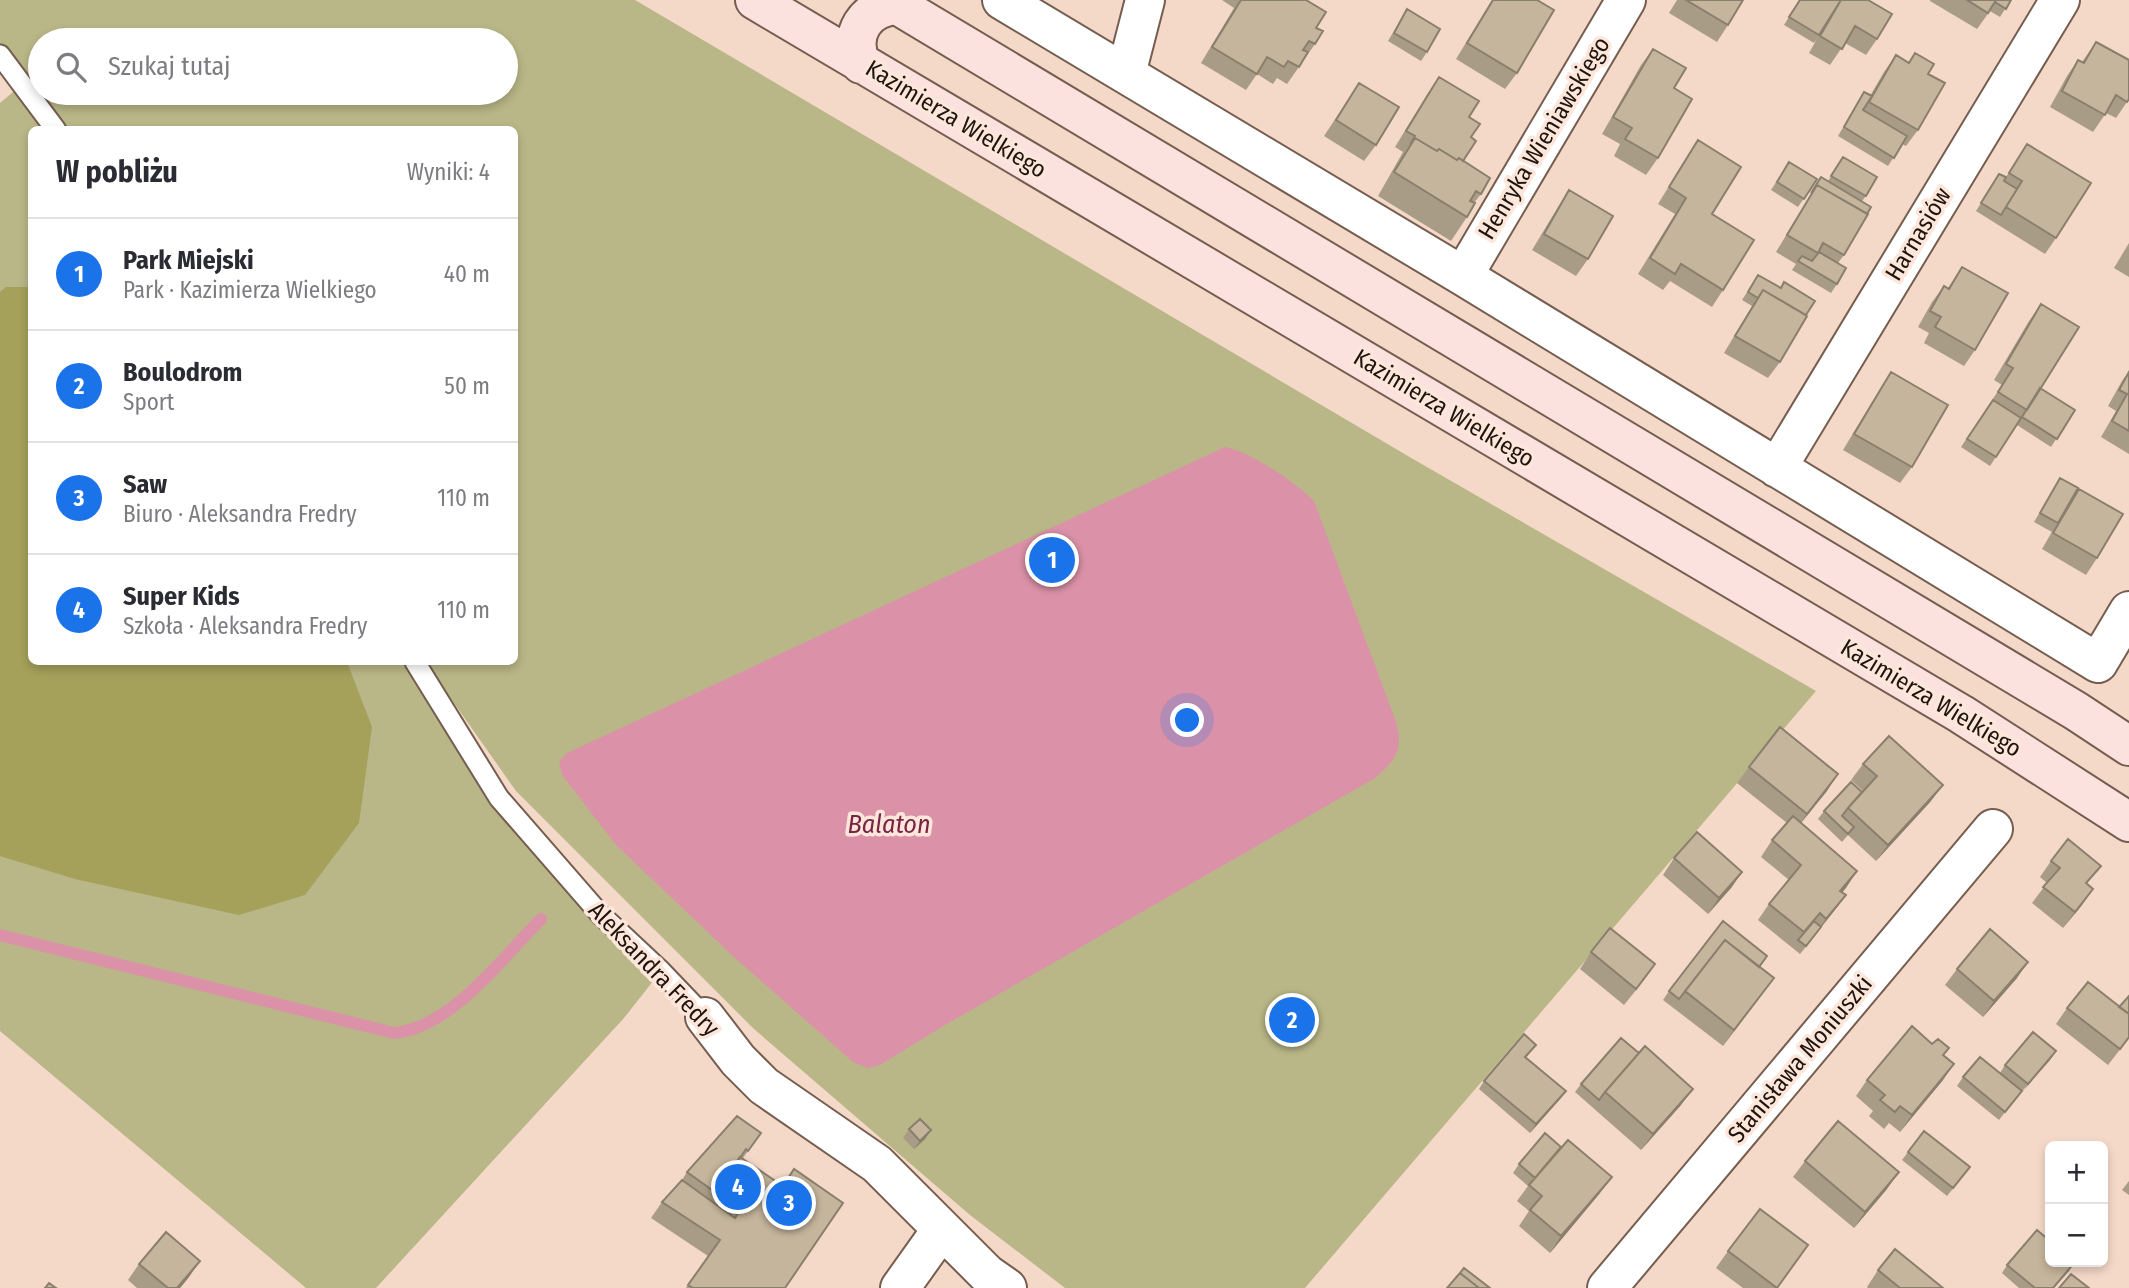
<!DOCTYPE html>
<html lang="pl">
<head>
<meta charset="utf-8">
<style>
  :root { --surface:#fff; --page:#f7f7f7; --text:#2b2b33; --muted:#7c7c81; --line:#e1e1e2; --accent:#1a73e8 }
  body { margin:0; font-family:"Fira Sans Condensed",sans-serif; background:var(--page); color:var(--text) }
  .controls { position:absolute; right:21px; bottom:21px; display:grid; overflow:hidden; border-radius:10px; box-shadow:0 4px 10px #0003 }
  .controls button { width:63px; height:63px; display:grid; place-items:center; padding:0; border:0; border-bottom:2px solid var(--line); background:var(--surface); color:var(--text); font:35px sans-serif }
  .you { position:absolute; left:1188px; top:721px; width:24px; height:24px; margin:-18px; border:5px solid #fff; border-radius:50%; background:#1a73e8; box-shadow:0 0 0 10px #1a73e833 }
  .badge { display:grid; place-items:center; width:46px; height:46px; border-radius:50%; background:var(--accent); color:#fff; font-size:23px; font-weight:700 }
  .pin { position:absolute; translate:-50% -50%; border:4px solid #fff; box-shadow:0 2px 7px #0006 }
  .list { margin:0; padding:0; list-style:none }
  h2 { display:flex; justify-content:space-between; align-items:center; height:91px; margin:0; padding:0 28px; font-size:30px }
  h2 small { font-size:23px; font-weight:400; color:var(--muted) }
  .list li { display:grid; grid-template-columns:46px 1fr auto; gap:21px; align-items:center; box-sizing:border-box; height:112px; padding:0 28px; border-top:2px solid var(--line) }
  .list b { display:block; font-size:26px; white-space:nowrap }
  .list p { margin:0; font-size:23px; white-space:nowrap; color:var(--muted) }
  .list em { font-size:23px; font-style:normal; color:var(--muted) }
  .icon { flex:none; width:38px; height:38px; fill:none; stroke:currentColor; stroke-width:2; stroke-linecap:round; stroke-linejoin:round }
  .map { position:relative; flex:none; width:2129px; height:1288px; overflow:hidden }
  .search { position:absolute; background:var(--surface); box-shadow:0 4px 10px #0003; left:28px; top:28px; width:490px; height:77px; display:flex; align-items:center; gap:18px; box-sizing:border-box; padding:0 24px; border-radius:38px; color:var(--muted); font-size:26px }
  .panel { position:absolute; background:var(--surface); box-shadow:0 4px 10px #0003; left:28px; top:126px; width:490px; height:539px; border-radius:10px }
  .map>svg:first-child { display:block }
</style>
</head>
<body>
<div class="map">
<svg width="2129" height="1288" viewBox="0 0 2129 1288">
  <rect width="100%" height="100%" fill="#f5d9c8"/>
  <path fill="#b9b687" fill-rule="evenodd" d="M0,0H635L1413,459L1816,691L1305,1288H1065L970,1215L754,1029L516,791L425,662H514V130H32V662H415L499,798L661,971L624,1018L376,1288H306L0,1031V103L19,87L0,59ZM40,40H506V93H40Z"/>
  <path fill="#a5a05a" d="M6,287H31L32,662H347L372,727L359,823L305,895L239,915L75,879L0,856V292Z"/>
  <path fill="#db92a8" d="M1225,447C1249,451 1297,483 1314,501L1395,719C1404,747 1397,760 1375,778L945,1025L880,1065L868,1068L853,1062L735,958L616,845L562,775L559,762L567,753Z"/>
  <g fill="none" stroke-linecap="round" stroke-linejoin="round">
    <path stroke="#db92a8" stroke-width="12" d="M0,935L394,1033C451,1028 502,958 541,919"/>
    <defs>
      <path id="service" d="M0,55L56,130
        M415,662L499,798L600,914L661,971L705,1017"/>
      <path id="minor" d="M1002,0L1463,276L2098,663L2129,611
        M1126,74L1145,0
        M1463,276L1626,0
        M1777,468L2060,0
        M705,1017L738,1060L764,1086L877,1164L987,1274L1007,1288
        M900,1288L942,1229
        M1607,1288L1993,829"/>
      <path id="secondary" d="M755,0L1961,714L2129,822
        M889,0L2076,711L2129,746
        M861,64C848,34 865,7 897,5"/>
    </defs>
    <use href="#service" stroke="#755d4f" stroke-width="23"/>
    <use href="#minor" stroke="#755d4f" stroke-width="42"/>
    <use href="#secondary" stroke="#755d4f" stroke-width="42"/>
    <use href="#service" stroke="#fff" stroke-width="19"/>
    <use href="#minor" stroke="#fff" stroke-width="38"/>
    <use href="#secondary" stroke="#fbe2df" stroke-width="38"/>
  </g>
  <path fill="#a99c86" d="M1222,0H1306L1315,44L1287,84L1277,78L1273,84L1257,74L1246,90L1201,63L1234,8Z
    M1492,0H1537L1517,73L1505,89L1456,59Z
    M1677,0H1743L1728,25L1717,42L1669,13Z
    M1799,0H1868L1877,39L1866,55L1845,43L1830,65L1809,53L1817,39L1814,43L1784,25Z
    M1930,0H2011L2000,17L1990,11L1977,29L1930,1Z
    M1407,9L1427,52L1421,61L1388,41Z
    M2096,42L2129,99L2116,118L2106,113L2093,132L2050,107L2067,76L2078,60L2082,62Z
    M1653,49L1674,88L1658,158L1646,175L1614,156L1620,144L1602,134L1641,65Z
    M1915,53L1928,74L1918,130L1906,146L1902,144L1888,166L1838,136L1864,92L1870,96L1884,72L1896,55L1908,63Z
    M1439,77L1469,117L1471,137L1463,161L1481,194L1474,203L1467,217L1451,241L1378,196L1403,152L1395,147L1428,93Z
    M1359,83L1376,145L1364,161L1324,136Z
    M1698,140L1712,214L1723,290L1712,307L1670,281L1663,290L1638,274L1675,214L1658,204L1687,157Z
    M2027,144L2056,238L2045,254L1976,211L1999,174L2006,177Z
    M1843,157L1866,196L1862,201L1844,255L1838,263L1837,284L1831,293L1792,270L1796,264L1776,252L1821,177L1828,181Z
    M1789,162L1817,179L1798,207L1771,190Z
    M1569,190L1588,259L1576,276L1532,250L1558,207Z
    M2129,243V277L2114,268Z
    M1962,267L1975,350L1964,366L1924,343L1929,333L1918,327L1932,302L1944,286L1948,288Z
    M1758,275L1806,315L1780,362L1768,378L1724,353L1752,306L1742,300Z
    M2041,304L2040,388L2075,410L2051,447L2017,425L1990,466L1961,447L2002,385L1994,380L2029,321Z
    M2129,371V454L2101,437L2116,411L2108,406L2122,381Z
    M1891,372L1912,467L1900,483L1843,450L1880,389Z
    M2060,478L2071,500L2079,489L2097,558L2086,575L2042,549L2053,530L2052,532L2034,522Z
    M1863,764L1931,801L1876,861L1848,835L1842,842L1818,819L1824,811L1863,791L1851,780Z
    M1749,767L1827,791L1801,823L1857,871L1842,892L1846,895L1834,911L1800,954L1758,920L1769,904L1789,880L1761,857L1772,840L1787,823L1737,783Z
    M1674,858L1742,872L1731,888L1708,914L1663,875Z
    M2051,861L2087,884L2082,905L2063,928L2032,903L2047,883L2040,877Z
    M1591,952L1655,964L1624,1005L1580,969Z
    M1759,967L1774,978L1723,1046L1663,1000L1669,991Z
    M1957,969L2017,978L1983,1017L1945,985Z
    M2129,996V1038L2108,1065L2056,1024L2067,1008L2119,1007Z
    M2056,1051L2050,1060L2021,1092L1999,1120L1957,1086L1963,1077L2000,1073L2005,1065Z
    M1530,1053L1526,1058L1560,1099L1530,1133L1479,1089L1484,1081Z
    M1639,1053L1681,1105L1641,1150L1575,1092L1581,1084Z
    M1944,1055L1943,1080L1900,1132L1889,1123L1884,1129L1869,1116L1873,1111L1856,1096L1867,1080Z
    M909,1129L931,1130L925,1139L914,1149L903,1138Z
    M1924,1131L1964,1175L1947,1196L1902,1160Z
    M761,1133L743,1158L785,1288H686L708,1256L651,1218L662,1202L682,1180L687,1172Z
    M1805,1161L1887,1189L1854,1228L1793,1177Z
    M1519,1164L1600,1193L1550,1253L1519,1226L1529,1211L1517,1201L1528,1186L1513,1173Z
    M2129,1181V1195L2122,1190Z
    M1728,1251L1777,1288H1743L1716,1268Z
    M139,1264L189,1277L180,1288H137L128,1280Z
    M2007,1265L2070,1270L2054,1288H2019L2002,1273Z
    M1878,1270L1943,1288H1868L1867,1287Z"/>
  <path fill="#8a7f6d" d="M1838,774L1827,791L1795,830L1807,814Z
    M1943,785L1931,801L1876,861L1888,845Z
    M1857,871L1846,888L1829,908L1840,891Z
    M1742,872L1731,888L1708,914L1719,898Z
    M2093,889L2082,905L2063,928L2075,912Z
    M1846,895L1834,911L1800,954L1826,919Z
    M2028,962L2017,978L1983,1017L1994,1001Z
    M1655,964L1644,980L1624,1005L1636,989Z
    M1774,978L1723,1046L1734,1030Z
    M2056,1051L2050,1060L2022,1092L2028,1084Z
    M1954,1064L1943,1080L1900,1132L1912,1115Z
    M1693,1089L1681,1105L1641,1150L1653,1134Z
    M1566,1091L1560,1099L1530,1133L1536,1124Z
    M931,1130L925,1139L914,1149L920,1141Z
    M1899,1172L1887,1189L1854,1228L1865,1212Z
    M1612,1177L1600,1193L1550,1253L1561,1236Z
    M200,1261L189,1277L180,1288H177Z"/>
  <path fill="#c5b59c" stroke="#8a7f6d" stroke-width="2" d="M1241,0H1306L1326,12L1316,28L1323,31L1315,44L1309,41L1303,50L1308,52L1299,67L1288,61L1284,67L1267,57L1257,74L1212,47Z
    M1493,0H1537L1554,10L1517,73L1467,43Z
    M1686,0H1743L1728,25Z
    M1800,0H1841L1819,35L1789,17Z
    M1841,0H1868L1892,14L1877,39L1855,26L1842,49L1820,36Z
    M1967,0H1996L1988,13Z
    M1996,0H2011L2006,9L1995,2Z
    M1407,9L1440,29L1427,52L1394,33Z
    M2096,42L2129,60V99L2127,102L2116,95L2105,115L2062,91L2078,60L2084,63Z
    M1653,49L1686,68L1674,88L1692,99L1658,158L1625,139L1632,128L1613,117Z
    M1915,53L1934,64L1928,74L1945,83L1918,130L1869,102L1896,55L1909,63Z
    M1439,77L1479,101L1469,117L1480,124L1471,137L1476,141L1463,161L1459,158L1457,160L1439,149L1437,151L1415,138L1410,145L1415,136L1406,131Z
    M1359,83L1399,107L1376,145L1336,120Z
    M1864,92L1872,96L1863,110L1907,136L1894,158L1844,127Z
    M1415,138L1437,151L1439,149L1457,160L1459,158L1490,178L1481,194L1476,191L1470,201L1475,203L1467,217L1394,172Z
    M1698,140L1741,167L1712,214L1754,240L1723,290L1681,264L1675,274L1650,258L1686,198L1669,187Z
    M2027,144L2091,183L2056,238L2006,207L2022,181L2009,173Z
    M1843,157L1877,177L1866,196L1831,176Z
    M1789,162L1817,179L1804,199L1777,182Z
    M1999,174L2006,177L2004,181L2017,189L2001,215L1981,203Z
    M1821,177L1871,207L1867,214L1817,185L1811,193Z
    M1817,185L1868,214L1844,255L1823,243L1818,253L1787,235Z
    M1569,190L1613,216L1588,259L1544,234Z
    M1819,252L1846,268L1837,284L1798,261L1802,256L1812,261Z
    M1962,267L2008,293L1975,350L1935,327L1941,317L1930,311L1944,286L1949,289Z
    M1758,275L1781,288L1784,282L1815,301L1806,315L1763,290L1758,298L1748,292Z
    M1763,290L1807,316L1780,362L1735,336Z
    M2041,304L2079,327L2027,410L1998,392L2013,368L2006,364Z
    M1891,372L1948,405L1912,467L1854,434Z
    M2129,372V431L2112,421L2127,394L2119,390Z
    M2040,388L2075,410L2057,439L2022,417Z
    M1993,400L2021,418L1996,457L1967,439Z
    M2060,478L2078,488L2058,523L2040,513Z
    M2079,489L2123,514L2097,558L2053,533Z
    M1780,727L1838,774L1807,814L1749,767Z
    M1889,736L1943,785L1888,845L1848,808L1877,776L1863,764Z
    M1851,782L1862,792L1848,808L1842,816L1854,827L1848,834L1824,811Z
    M1793,816L1857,871L1840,891L1846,895L1826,919L1820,913L1804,932L1769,904L1801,865L1772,840Z
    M1697,832L1742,872L1719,898L1674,858Z
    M2068,839L2101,866L2086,883L2093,889L2075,912L2043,887L2060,868L2051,861Z
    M1723,921L1767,956L1759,967L1725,940L1679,999L1669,991Z
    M1814,921L1821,927L1806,946L1798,940Z
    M1610,928L1655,964L1636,989L1591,952Z
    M1990,929L2028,962L1994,1001L1957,969Z
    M1725,940L1774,978L1734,1030L1685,991Z
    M2088,982L2129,1014V1037L2120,1049L2067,1008Z
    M2129,996V1014L2119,1007Z
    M1912,1026L1932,1044L1938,1039L1949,1048L1943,1055L1954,1064L1912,1115L1900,1106L1895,1112L1880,1100L1885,1095L1867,1080Z
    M2033,1032L2056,1051L2028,1084L2005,1065Z
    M1524,1034L1536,1045L1525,1057L1566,1091L1536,1124L1484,1081Z
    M1621,1038L1639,1053L1605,1092L1599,1100L1581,1084Z
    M1645,1046L1693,1089L1653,1134L1605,1092Z
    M1980,1057L2022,1091L2005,1112L1963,1077Z
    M737,1116L761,1133L748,1151L746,1149L720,1187L744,1204L740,1210L687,1172Z
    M920,1119L931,1130L920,1141L909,1129Z
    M1838,1121L1899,1172L1865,1212L1805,1161Z
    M1924,1131L1970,1167L1953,1188L1908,1152Z
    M1545,1133L1561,1147L1535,1178L1519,1164Z
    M1568,1140L1612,1177L1561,1236L1530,1210L1542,1196L1529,1185Z
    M740,1157L783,1186L794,1169L843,1203L785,1288H693L688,1285L720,1240L662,1202L682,1180L735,1218L744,1204L720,1187Z
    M1760,1209L1808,1245L1777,1288L1728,1251Z
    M2037,1230L2050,1241V1262H2075L2053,1288H2035L2007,1265Z
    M166,1232L200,1261L177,1288H168L139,1264Z
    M1895,1249L1943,1288H1900L1878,1270Z
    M1464,1268L1490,1288H1479L1460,1273Z
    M1460,1273L1479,1288H1447Z
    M2071,1274L2089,1288H2059Z
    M49,1283L56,1288H45Z"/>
  <g text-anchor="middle" stroke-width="7" stroke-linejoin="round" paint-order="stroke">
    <g font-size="24" fill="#1e150f" stroke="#fee7da">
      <text transform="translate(956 119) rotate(31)" y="8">Kazimierza Wielkiego</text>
      <text transform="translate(1544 138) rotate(-59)" y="8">Henryka Wieniawskiego</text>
      <text transform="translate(1918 234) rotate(-59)" y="8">Harnasiów</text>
      <text transform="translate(1444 408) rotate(31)" y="8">Kazimierza Wielkiego</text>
      <text transform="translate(1931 698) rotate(31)" y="8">Kazimierza Wielkiego</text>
      <text transform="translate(654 969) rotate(46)" y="8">Aleksandra Fredry</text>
      <text transform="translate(1800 1059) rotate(-50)" y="8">Stanisława Moniuszki</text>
    </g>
    <g font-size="26" font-style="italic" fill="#792345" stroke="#fee7da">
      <text x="889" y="833">Balaton</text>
    </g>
  </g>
</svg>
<div class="controls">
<button>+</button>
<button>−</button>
</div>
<div class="you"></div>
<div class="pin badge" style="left:1052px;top:560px">1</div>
<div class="pin badge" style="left:1292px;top:1020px">2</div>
<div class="pin badge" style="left:789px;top:1203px">3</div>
<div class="pin badge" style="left:738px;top:1187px">4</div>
<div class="search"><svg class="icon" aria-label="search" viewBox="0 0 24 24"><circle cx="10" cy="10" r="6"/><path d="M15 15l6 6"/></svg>Szukaj tutaj</div>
<section class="panel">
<h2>W pobliżu<small>Wyniki: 4</small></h2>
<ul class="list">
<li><span class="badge">1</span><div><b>Park Miejski</b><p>Park · Kazimierza Wielkiego</p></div><em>40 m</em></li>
<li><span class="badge">2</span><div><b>Boulodrom</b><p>Sport</p></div><em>50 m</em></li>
<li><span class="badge">3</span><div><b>Saw</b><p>Biuro · Aleksandra Fredry</p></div><em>110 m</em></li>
<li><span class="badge">4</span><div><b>Super Kids</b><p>Szkoła · Aleksandra Fredry</p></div><em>110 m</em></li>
</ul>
</section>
</div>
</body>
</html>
